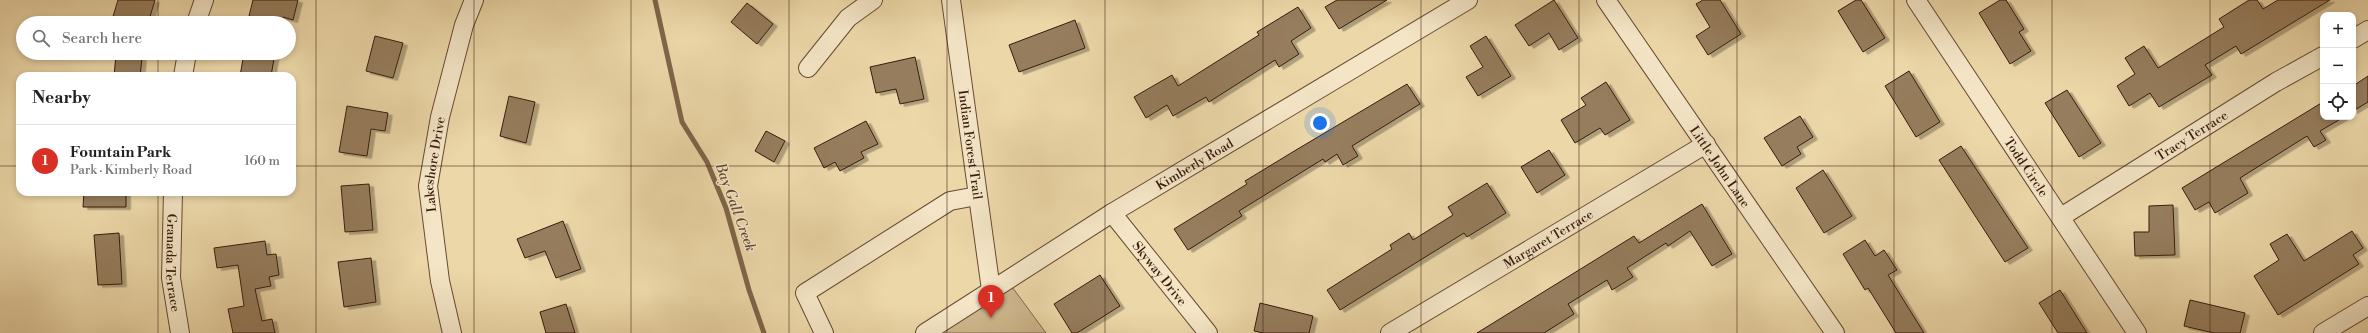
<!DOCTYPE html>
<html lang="en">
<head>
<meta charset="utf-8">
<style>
  :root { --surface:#fff; --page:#f6f6f6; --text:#202124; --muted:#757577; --line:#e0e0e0; --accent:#d93025 }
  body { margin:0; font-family:"Libre Bodoni",serif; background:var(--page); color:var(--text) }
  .controls { position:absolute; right:12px; top:12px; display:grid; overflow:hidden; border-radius:8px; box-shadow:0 2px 6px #0003 }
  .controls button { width:36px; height:36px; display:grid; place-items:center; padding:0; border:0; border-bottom:1px solid var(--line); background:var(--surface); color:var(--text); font:20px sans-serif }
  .you { position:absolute; left:1320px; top:123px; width:14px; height:14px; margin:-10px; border:3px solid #fff; border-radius:50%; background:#1a73e8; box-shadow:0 0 0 6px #1a73e833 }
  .badge { display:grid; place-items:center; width:26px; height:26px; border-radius:50%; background:var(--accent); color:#fff; font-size:13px; font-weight:700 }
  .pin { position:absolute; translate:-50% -33px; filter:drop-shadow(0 1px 2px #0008) }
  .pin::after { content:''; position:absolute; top:21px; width:14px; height:12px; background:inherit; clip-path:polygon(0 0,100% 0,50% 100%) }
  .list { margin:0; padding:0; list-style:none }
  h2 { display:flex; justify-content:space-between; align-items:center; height:52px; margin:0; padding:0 16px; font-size:17px }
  h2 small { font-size:13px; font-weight:400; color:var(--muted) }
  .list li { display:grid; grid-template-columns:26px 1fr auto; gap:12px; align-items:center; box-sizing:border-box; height:72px; padding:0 16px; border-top:1px solid var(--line) }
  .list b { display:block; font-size:15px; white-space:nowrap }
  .list p { margin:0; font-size:13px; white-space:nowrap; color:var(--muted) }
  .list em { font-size:13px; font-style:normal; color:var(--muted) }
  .icon { flex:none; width:22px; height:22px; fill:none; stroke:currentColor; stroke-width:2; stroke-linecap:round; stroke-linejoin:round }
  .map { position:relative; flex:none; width:2368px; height:333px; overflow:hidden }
  .search { position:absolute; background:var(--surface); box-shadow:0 2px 6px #0003; left:16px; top:16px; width:280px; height:44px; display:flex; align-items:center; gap:10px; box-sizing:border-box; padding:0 14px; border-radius:22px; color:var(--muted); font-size:15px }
  .panel { position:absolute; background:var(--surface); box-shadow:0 2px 6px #0003; left:16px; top:72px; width:280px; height:124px; border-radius:12px }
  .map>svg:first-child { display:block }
</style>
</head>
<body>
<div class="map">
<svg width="2368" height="333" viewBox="0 0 2368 333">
  <defs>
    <filter id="shadow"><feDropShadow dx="4.5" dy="2.5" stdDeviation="0" flood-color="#0004"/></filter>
  </defs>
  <rect width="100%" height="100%" fill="#ecd7a8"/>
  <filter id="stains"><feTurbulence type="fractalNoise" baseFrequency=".005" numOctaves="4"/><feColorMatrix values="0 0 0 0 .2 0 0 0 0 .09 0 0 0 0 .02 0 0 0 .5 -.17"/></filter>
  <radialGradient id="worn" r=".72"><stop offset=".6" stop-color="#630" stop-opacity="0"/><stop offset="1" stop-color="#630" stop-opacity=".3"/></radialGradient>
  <path fill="#ceb78d" stroke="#84694c" d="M1007,280L1046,333H925Z"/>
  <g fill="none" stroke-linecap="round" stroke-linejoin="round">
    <path stroke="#806549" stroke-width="5" d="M655,0L682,122L707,162L726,208L749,290L764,333"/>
  </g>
  <path fill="#967d5d" stroke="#391b0b" filter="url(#shadow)" d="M118,0H155L148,23H111Z
    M253,0H298L293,20L283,17L281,23H272L249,16Z
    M1337,0H1387L1339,29L1325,7Z
    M1554,0L1578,38L1559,50L1549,33L1529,46L1515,25Z
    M1703,0H1720L1741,34L1708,55L1696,36L1710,27L1696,4Z
    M1856,0H1861L1885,38L1863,52L1838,11Z
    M2000,0H2006L2024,29L2019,32L2031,51L2010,64L1979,13Z
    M2249,0H2257L2263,9L2278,0H2330L2241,54L2236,46L2205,65L2212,75L2159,107L2150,93L2129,106L2117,86L2135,74L2125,58L2144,46L2158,68L2224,27L2219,19Z
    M747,3L773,24L757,44L731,22Z
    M1298,7L1311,28L1291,41L1299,54L1279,67L1275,60L1209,102L1206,97L1173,116L1167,105L1146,118L1134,97L1172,75L1178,86L1259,35L1257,32Z
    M1075,20L1085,48L1019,72L1009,45Z
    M375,36L403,43L393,78L366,71Z
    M1486,36L1511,76L1478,96L1466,77L1483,67L1470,46Z
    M244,53H275L271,76H240Z
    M116,55L142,58L140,76H114Z
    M915,57L924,99L900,104L896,89L876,93L870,67Z
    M1909,71L1940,122L1916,137L1885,86Z
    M2368,76V102L2353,111V86Z
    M1606,82L1630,120L1605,135L1600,128L1575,143L1561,120L1586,105L1581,98Z
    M1407,84L1420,104L1352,146L1358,156L1343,165L1337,154L1325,162L1323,159L1239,211L1242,216L1188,250L1174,229L1247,184L1245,181L1296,150Z
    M2067,90L2101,143L2079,157L2045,103Z
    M509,96L535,102L526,143L500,136Z
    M2323,102V117H2344L2320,131L2326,140L2314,147L2307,136L2240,178L2248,193L2215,213L2209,202L2195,210L2182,188Z
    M347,106L388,113L385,131L371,129L367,156L339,152Z
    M1800,116L1813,137L1797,147L1801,154L1782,166L1764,138Z
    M866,121L878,144L861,152L864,158L840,171L835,162L824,168L814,148Z
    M766,131L785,141L774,162L755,151Z
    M1961,146L2028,248L2005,262L1939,160Z
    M1549,150L1565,175L1537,193L1521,167Z
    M1823,170L1852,216L1824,233L1796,188Z
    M1487,183L1506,213L1467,237L1464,233L1340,310L1327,290L1392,249L1390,245L1409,233L1413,240L1453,215L1448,207Z
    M369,184L373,230L345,232L341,186Z
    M84,192H126V207H83Z
    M1702,204L1732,254L1712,266L1690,231L1668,246L1666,243L1627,268L1633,277L1612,290L1607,280L1568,304L1574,314L1544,333H1477L1634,236L1639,243Z
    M2173,205L2175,255L2135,256L2134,232H2149V206Z
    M563,221L581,269L556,278L545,251L525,258L517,239Z
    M2352,231L2363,248L2353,255L2359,264L2278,315L2254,276L2279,260L2270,244L2287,234L2304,261Z
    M119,233L122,284L98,285L94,235Z
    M1865,240L1875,256L1884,250L1897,270L1888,275L1924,333H1896L1868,288L1865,290L1843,254Z
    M265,241L267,255L276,254L279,275L269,277L271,286L255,289L262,321L272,319L275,333H233L228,309L244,306L238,265L217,268L214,248Z
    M371,258L376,302L344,307L338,262Z
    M1100,275L1120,306L1077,333H1072L1054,304Z
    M2060,290L2087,333H2058L2039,303Z
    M2190,300L2245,313L2240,333H2214L2184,326Z
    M1260,303L1313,316L1309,333H1264L1254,331Z
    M566,304L575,333H546L540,312Z"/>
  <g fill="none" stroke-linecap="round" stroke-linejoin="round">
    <defs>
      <g id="minor">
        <path id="s1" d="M951,0L991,290"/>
        <path id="s2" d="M1606,0L1835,333"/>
        <path id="s3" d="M1916,0L2137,333"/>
        <path d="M196,23L204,0"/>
        <path d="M2353,39L2368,30"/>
        <path d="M808,68L848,18L873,0"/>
        <path d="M183,76L187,53"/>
        <path id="s4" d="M173,192L171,278L180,333"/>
        <path id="s5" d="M1112,213L1208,333"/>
        <path id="s6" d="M2061,217L2276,82L2323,56"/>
        <path id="s7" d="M452,333L440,281L428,186L440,117L464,25L474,0"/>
        <path d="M824,333L805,293L950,201L977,196"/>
        <path id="s8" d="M925,333L1112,213L1468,0"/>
        <path id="s9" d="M1390,333L1706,144"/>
        <path d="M2323,333L2368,306"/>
      </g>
    </defs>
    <use href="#minor" stroke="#664a32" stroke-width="20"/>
    <use href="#minor" stroke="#f3e5c6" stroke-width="18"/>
  </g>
  <path fill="none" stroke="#391b0b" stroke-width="1" stroke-opacity="0.55" d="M158,0V23M316,0V333M474,0V333M631,0V333M789,0V333M947,0V333M1105,0V333M1263,0V333M1421,0V333M1579,0V333M1737,0V333M1894,0V333M2052,0V333M2210,0V333M158,53V76M0,166H20M292,166H2368M158,192V333"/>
  <g text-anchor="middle" stroke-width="3" stroke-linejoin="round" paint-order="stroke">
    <g font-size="13" fill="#391b0b" stroke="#f3e5c6">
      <text dy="5" stroke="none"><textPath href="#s6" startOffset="154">Tracy Terrace</textPath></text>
      <text dy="5" stroke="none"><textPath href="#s1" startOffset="146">Indian Forest Trail</textPath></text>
      <text dy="5" stroke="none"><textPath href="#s8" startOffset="318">Kimberly Road</textPath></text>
      <text dy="5" stroke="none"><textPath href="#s7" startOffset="171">Lakeshore Drive</textPath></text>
      <text dy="5" stroke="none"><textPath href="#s2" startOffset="202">Little John Lane</textPath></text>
      <text dy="5" stroke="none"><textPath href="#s3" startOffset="200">Todd Circle</textPath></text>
      <text dy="5" stroke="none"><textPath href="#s9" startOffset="184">Margaret Terrace</textPath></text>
      <text dy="5" stroke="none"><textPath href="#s4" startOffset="71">Granada Terrace</textPath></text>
      <text dy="5" stroke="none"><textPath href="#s5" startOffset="77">Skyway Drive</textPath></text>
    </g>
    <g font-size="14" font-style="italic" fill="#62462f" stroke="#f3e5c6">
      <text transform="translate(736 207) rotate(70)" y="5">Bay Gall Creek</text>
    </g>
  </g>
  <rect width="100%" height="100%" filter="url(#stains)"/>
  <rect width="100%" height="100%" fill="url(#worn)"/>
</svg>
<div class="controls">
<button>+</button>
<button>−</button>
<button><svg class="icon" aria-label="locate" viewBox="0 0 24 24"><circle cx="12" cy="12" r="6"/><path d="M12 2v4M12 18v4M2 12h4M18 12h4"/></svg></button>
</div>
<div class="you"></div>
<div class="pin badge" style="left:991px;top:318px">1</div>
<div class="search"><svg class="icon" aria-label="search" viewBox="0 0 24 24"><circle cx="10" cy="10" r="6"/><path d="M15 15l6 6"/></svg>Search here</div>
<section class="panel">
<h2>Nearby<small></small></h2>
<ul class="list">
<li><span class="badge">1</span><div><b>Fountain Park</b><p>Park · Kimberly Road</p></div><em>160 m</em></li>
</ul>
</section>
</div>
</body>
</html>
